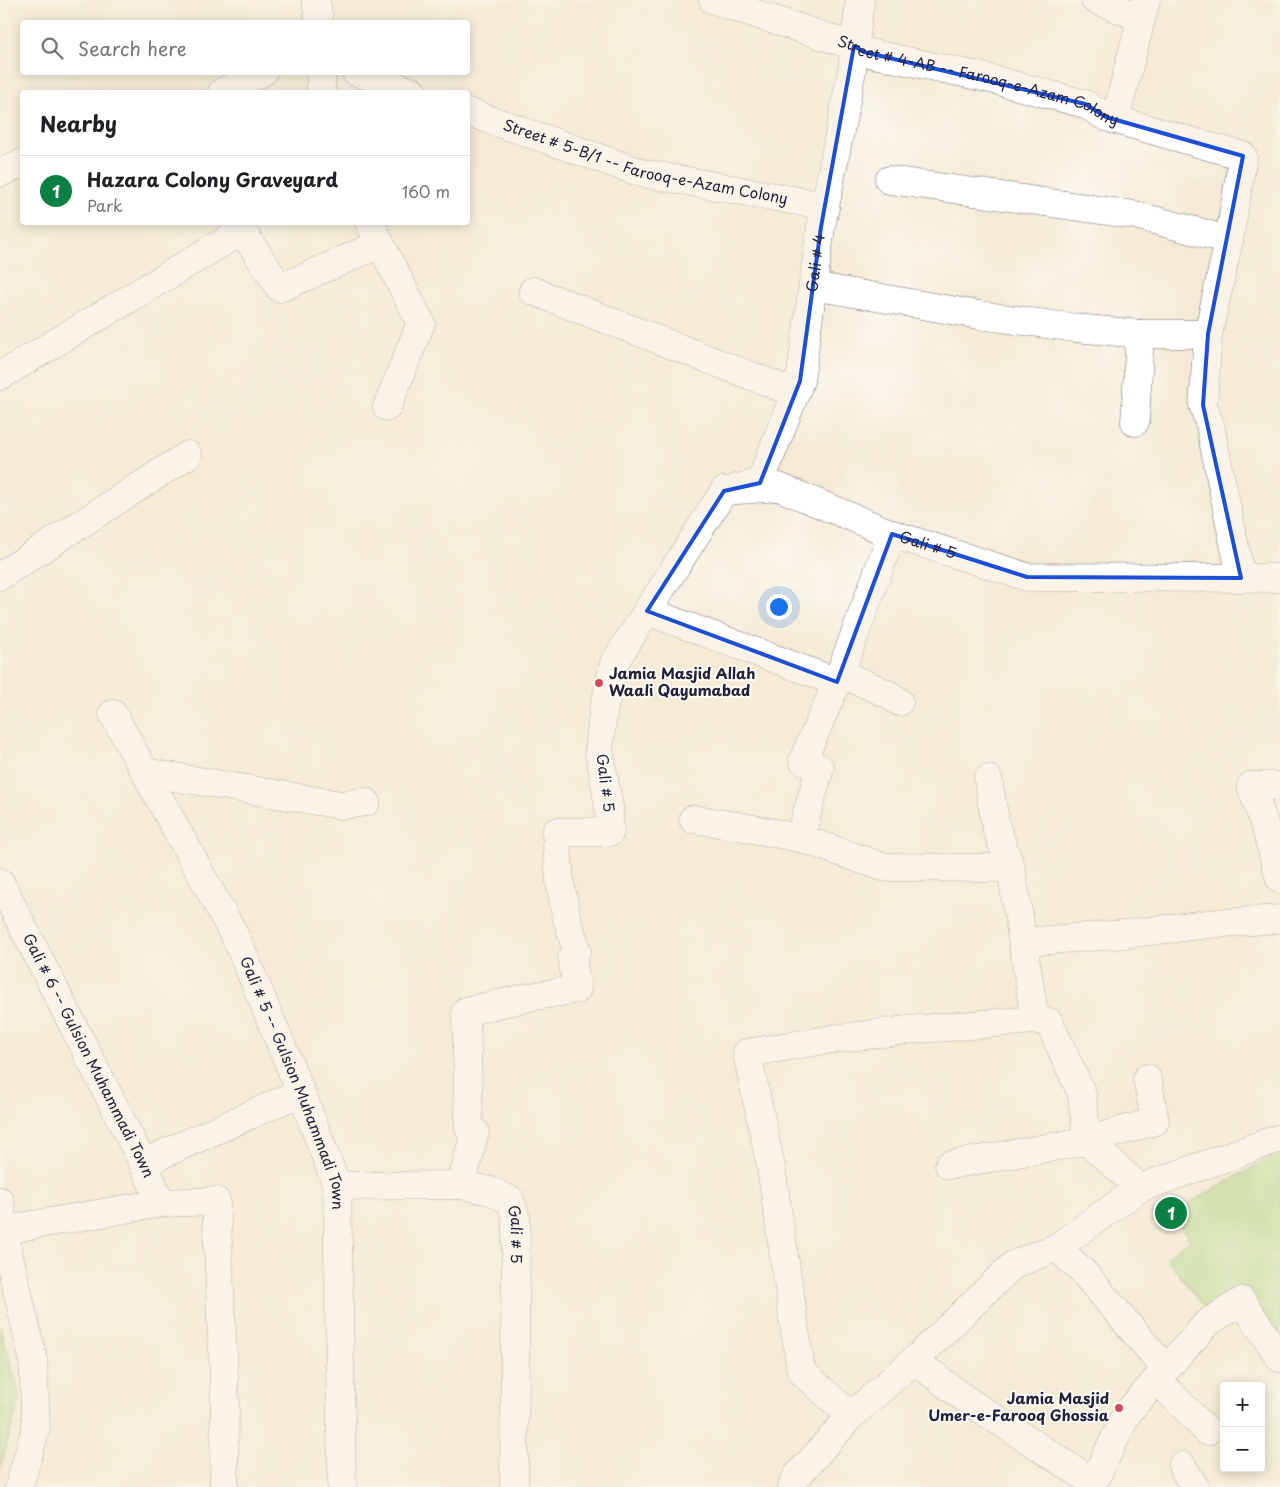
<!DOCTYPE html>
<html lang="en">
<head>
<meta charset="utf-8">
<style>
  :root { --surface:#fff; --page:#f2f2f2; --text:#202124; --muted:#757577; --line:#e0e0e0; --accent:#0b8043 }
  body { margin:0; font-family:"Playpen Sans",sans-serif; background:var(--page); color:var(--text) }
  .controls { position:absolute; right:15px; bottom:15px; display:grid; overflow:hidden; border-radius:5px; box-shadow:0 2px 12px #0003 }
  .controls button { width:45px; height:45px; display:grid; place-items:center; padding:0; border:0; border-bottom:1px solid var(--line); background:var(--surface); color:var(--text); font:25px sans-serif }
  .you { position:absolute; left:778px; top:606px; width:18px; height:18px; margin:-12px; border:4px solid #fff; border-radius:50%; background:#1a73e8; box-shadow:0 0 0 8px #1a73e833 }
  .badge { display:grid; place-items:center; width:32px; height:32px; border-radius:50%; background:var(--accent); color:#fff; font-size:16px; font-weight:700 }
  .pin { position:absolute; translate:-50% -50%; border:2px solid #fff; box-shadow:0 1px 5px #0006 }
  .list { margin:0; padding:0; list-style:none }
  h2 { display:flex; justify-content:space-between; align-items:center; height:65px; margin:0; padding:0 20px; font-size:21px }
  h2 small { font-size:16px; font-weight:400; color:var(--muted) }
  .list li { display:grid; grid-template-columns:32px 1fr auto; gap:15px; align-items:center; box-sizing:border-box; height:70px; padding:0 20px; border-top:1px solid var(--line) }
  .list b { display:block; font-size:19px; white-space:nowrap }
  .list p { margin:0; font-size:16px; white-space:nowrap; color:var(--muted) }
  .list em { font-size:16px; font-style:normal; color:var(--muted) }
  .icon { flex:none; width:28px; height:28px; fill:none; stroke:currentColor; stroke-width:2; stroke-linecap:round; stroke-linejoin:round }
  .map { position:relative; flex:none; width:1280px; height:1487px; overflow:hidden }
  .search { position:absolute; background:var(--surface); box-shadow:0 2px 12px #0003; left:20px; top:20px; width:450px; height:55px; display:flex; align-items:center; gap:12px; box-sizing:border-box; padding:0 18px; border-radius:5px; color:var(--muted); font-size:19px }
  .panel { position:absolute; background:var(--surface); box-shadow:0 2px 12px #0003; left:20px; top:90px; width:450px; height:135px; border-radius:5px }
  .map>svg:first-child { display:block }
</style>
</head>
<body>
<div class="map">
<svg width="1280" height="1487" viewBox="0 0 1280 1487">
  <rect width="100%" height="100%" fill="#fdfcf7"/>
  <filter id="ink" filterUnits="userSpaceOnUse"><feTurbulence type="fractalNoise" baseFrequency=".02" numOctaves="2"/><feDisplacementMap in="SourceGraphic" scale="10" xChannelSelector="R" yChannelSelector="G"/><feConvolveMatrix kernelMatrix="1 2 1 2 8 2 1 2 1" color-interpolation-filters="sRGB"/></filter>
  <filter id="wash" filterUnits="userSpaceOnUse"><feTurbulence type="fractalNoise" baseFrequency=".0096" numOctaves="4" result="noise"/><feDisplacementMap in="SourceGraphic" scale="20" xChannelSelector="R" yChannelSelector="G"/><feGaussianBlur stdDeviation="1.12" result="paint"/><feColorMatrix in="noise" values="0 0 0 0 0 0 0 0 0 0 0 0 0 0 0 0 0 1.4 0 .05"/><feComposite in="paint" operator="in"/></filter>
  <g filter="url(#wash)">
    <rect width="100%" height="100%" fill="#f5ebd6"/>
    <path fill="#abd783" stroke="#667c5f" d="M1280,1152V1341L1269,1322L1207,1311L1166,1257L1190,1240L1171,1213Z
      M0,1326L20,1397L0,1469Z"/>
  </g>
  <g filter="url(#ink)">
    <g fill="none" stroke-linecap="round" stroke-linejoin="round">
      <defs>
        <g id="street">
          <path d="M316,0L319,22"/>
          <path id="s1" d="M713,0L854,46L864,52L987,78L1085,104L1106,117L1243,156L1229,240L1208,334L1203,405L1210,425L1241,578"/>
          <path d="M1095,0L1140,17"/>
          <path d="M356,72L413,92"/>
          <path d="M222,92L263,72"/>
          <path d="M321,92V72"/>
          <path id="s2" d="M468,112L642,173L825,206"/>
          <path d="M1115,120L1146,0"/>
          <path d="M0,173L22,163"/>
          <path d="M889,180L1135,215L1229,240"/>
          <path d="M369,222L421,323L387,407"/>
          <path d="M813,286L979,315L1076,328L1140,334H1208"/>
          <path d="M533,291L795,393"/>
          <path d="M0,376L242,231L280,288L380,244"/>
          <path d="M1135,422L1140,334"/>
          <path id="s3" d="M737,488L760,483L800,381L821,227L852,70L860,0"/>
          <path id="s4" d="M724,491L779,487L892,534L1027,577L1280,578"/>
          <path d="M0,576L188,455"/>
          <path d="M647,611L837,682L892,534"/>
          <path d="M840,673L890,695L899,702"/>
          <path d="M837,682L803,760L820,768L800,838L883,867L1011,868L1035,1020L1049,1022L1082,1094L1087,1141L1140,1188"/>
          <path id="s5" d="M113,714L237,940L301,1092L337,1186L342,1487"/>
          <path d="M145,772L341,805L366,802"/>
          <path d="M988,779L996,827L1011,868"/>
          <path d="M1280,786H1251L1266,829L1280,879"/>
          <path d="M693,819L738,826L800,838"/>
          <path id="s6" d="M0,882L143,1163L161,1203"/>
          <path d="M1024,942L1125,934L1208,924L1280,919"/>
          <path d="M143,1163L301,1092"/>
          <path d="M949,1165L1087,1141L1155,1121L1147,1078"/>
          <path d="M461,1185L475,1132L469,1128L466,1011L530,997L577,989L572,958L577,951L566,915L560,882L556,832H610L609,807L599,751L603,713L614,663L724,491"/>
          <path id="s7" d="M337,1186L461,1185L491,1191L510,1200L516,1218L514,1487"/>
          <path d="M0,1201L3,1230L161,1203L216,1201L225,1402L224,1487"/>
          <path d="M3,1230L33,1358L36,1428L19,1487"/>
          <path d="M1057,1247L1084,1273L1166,1369"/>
          <path d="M914,1360L965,1399L1093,1482"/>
          <path d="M1157,1379L1207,1431"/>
          <path d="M851,1416L801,1371L771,1167L747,1053L832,1039L908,1030L1035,1020"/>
          <path d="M1182,1466L1195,1487"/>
          <path d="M792,1487L797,1476L851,1416L922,1353L1013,1265L1057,1247L1140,1188L1280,1138"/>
          <path d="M1091,1487L1128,1412L1207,1323L1242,1301L1280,1358"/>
        </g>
      </defs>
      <use href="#street" stroke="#6c6871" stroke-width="29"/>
      <use href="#street" stroke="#fff" stroke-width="28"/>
    </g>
  </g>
  <path d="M0 0H1280V1487H0ZM854,46L864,52L1085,104L1106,117L1243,156L1208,334L1203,405L1241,578L1027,577L892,534L837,682L647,611L724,491L760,483L800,381L821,227Z" fill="#f5ebd6" fill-opacity=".55" fill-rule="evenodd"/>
  <path fill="none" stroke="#1d4ed8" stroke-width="4" stroke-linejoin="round" d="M854,46L864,52L1085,104L1106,117L1243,156L1208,334L1203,405L1241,578L1027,577L892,534L837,682L647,611L724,491L760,483L800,381L821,227Z"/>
  <g fill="#d1495b" stroke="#fdfcf7" stroke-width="2">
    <circle cx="599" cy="683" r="5"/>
    <circle cx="1119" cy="1408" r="5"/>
  </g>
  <g text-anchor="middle" stroke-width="4" stroke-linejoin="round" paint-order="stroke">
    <g font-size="15" fill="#22223b" stroke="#fdfcf7">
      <text dy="5" stroke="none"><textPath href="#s1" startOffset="278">Street # 4-AB -- Farooq-e-Azam Colony</textPath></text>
      <text dy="5" stroke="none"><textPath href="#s2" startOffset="185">Street # 5-B/1 -- Farooq-e-Azam Colony</textPath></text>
      <text dy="5" stroke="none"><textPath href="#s3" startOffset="252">Gali # 4</textPath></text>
      <text dy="5" stroke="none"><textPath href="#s4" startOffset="215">Gali # 5</textPath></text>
      <text transform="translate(605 783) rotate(83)" y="5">Gali # 5</text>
      <text dy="5" stroke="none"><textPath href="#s6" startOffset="195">Gali # 6 -- Gulsion Muhammadi Town</textPath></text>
      <text dy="5" stroke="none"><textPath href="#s5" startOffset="412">Gali # 5 -- Gulsion Muhammadi Town</textPath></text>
      <text dy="5" stroke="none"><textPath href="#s7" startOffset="211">Gali # 5</textPath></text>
    </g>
    <g font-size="15" font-weight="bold" fill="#22223b" stroke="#fdfcf7" text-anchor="start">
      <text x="609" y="679">Jamia Masjid Allah<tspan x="609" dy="17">Waali Qayumabad</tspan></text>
      <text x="1109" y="1404" text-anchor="end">Jamia Masjid<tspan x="1109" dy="17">Umer-e-Farooq Ghossia</tspan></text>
    </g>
  </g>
</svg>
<div class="controls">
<button>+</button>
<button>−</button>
</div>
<div class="you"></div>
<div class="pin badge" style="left:1171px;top:1213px">1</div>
<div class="search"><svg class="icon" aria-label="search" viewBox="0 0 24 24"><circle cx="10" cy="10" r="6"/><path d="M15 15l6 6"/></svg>Search here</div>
<section class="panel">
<h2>Nearby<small></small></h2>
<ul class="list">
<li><span class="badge">1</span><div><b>Hazara Colony Graveyard</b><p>Park</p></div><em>160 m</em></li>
</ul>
</section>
</div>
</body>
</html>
